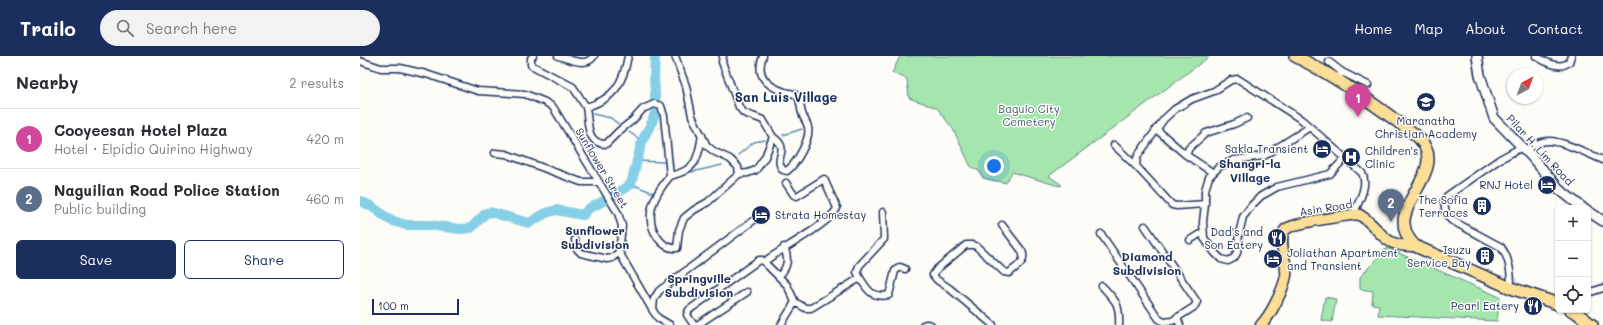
<!DOCTYPE html>
<html lang="en">
<head>
<meta charset="utf-8">
<style>
  :root { --surface:#fff; --page:#f2f2f3; --text:#2b2b33; --muted:#7c7c81; --line:#e1e1e2; --accent:#1b2f5e }
  body { margin:0; font-family:Mali,sans-serif; background:var(--page); color:var(--text) }
  .controls { position:absolute; right:12px; bottom:12px; display:grid; overflow:hidden; border-radius:6px; box-shadow:0 1px 3px #0004 }
  .controls button { width:36px; height:36px; display:grid; place-items:center; padding:0; border:0; border-bottom:1px solid var(--line); background:var(--surface); color:var(--text); font:20px sans-serif }
  .compass { position:absolute; left:1147px; top:12px; width:36px; height:36px; border-radius:50%; background:var(--surface); box-shadow:0 1px 3px #0004; rotate:41deg }
  .scale { position:absolute; left:12px; bottom:10px; width:87px; box-sizing:border-box; padding-left:4px; border:2px solid #1b2f5e; border-top:0; font-size:11px; line-height:14px; white-space:nowrap; color:#1b2f5e; -webkit-text-stroke:3px #fdfcf7; paint-order:stroke }
  .you { position:absolute; left:634px; top:110px; width:14px; height:14px; margin:-10px; border:3px solid #fff; border-radius:50%; background:#1a73e8; box-shadow:0 0 0 6px #1a73e833 }
  .badge { display:grid; place-items:center; width:26px; height:26px; border-radius:50%; background:var(--accent); color:#fff; font-size:13px; font-weight:700 }
  .pin { position:absolute; translate:-50% -33px; filter:drop-shadow(0 1px 2px #0008) }
  .pin::after { content:''; position:absolute; top:21px; width:14px; height:12px; background:inherit; clip-path:polygon(0 0,100% 0,50% 100%) }
  .list { margin:0; padding:0; list-style:none }
  h2 { display:flex; justify-content:space-between; align-items:center; height:52px; margin:0; padding:0 16px; font-size:17px }
  h2 small { font-size:13px; font-weight:400; color:var(--muted) }
  .list li { display:grid; grid-template-columns:26px 1fr auto; gap:12px; align-items:center; box-sizing:border-box; height:60px; padding:0 16px; border-top:1px solid var(--line) }
  .list b { display:block; font-size:15px; white-space:nowrap }
  .list p { margin:0; font-size:13px; white-space:nowrap; color:var(--muted) }
  .list em { font-size:13px; font-style:normal; color:var(--muted) }
  .actions { display:flex; gap:8px; padding:12px 16px }
  .actions a { flex:1; padding:9px 0; border:1px solid var(--accent); border-radius:6px; text-align:center; font-size:14px; color:var(--accent) }
  .actions .main { background:var(--accent); color:#fff }
  .icon { flex:none; width:22px; height:22px; fill:none; stroke:currentColor; stroke-width:2; stroke-linecap:round; stroke-linejoin:round }
  .map { position:relative; flex:none; width:1243px; height:269px; overflow:hidden }
  header { display:flex; align-items:center; gap:24px; box-sizing:border-box; height:56px; padding:0 20px; background:var(--accent); color:#fff }
  header strong { font-size:19px }
  nav { display:flex; gap:22px; margin-inline-start:auto; font-size:14px }
  .search { width:280px; height:36px; background:var(--page); display:flex; align-items:center; gap:10px; box-sizing:border-box; padding:0 14px; border-radius:22px; color:var(--muted); font-size:15px }
  main { display:flex }
  aside { flex:1; background:var(--surface) }
  .map>svg:first-child { display:block }
</style>
</head>
<body>
<header>
<strong>Trailo</strong>
<div class="search"><svg class="icon" aria-label="search" viewBox="0 0 24 24"><circle cx="10" cy="10" r="6"/><path d="M15 15l6 6"/></svg>Search here</div>
<nav><a>Home</a><a>Map</a><a>About</a><a>Contact</a></nav>
</header>
<main>
<aside>
<h2>Nearby<small>2 results</small></h2>
<ul class="list">
<li><span class="badge" style="background:#d1479c">1</span><div><b>Cooyeesan Hotel Plaza</b><p>Hotel · Elpidio Quirino Highway</p></div><em>420 m</em></li>
<li><span class="badge" style="background:#5c6f8a">2</span><div><b>Naguilian Road Police Station</b><p>Public building</p></div><em>460 m</em></li>
</ul>
<div class="actions"><a class="main">Save</a><a>Share</a></div>
</aside>
<div class="map">
<svg width="1243" height="269" viewBox="0 0 1243 269">
  <rect width="100%" height="100%" fill="#fdfcf7"/>
  <filter id="ink" filterUnits="userSpaceOnUse"><feTurbulence type="fractalNoise" baseFrequency=".025" numOctaves="2"/><feDisplacementMap in="SourceGraphic" scale="8" xChannelSelector="R" yChannelSelector="G"/><feConvolveMatrix kernelMatrix="1 2 1 2 8 2 1 2 1" color-interpolation-filters="sRGB"/></filter>
  <g filter="url(#ink)">
    <path fill="#a5e6af" stroke="#608a86" d="M540,0H850L689,120L702,129L699,130L652,116L646,127L623,122L619,115L611,111L593,73L577,52L549,42L547,23L532,17Z
      M1027,192L1140,241L1137,265L1018,259L1019,249L1012,248L1013,235L1000,233V221Z
      M965,241L976,243L972,266L961,264Z"/>
    <g fill="none" stroke-linecap="round" stroke-linejoin="round">
      <path stroke="#5b8fb0" stroke-width="1.5" d="M233,58L251,62L258,68
        M269,76L282,85
        M423,79L442,73
        M378,99L394,86L405,84
        M276,105L304,106
        M332,116L362,109
        M271,128L294,137"/>
      <path stroke="#86cfe7" stroke-width="10" d="M0,145L11,150L30,164L46,169H69L100,173L111,172L126,157L130,156L169,167L186,157L196,154L223,159L228,153L253,140L271,128L282,85L292,66L296,55L294,22L295,0"/>
      <defs>
        <path id="street" d="M173,0L171,2V9L213,31L226,51
          M198,0C210,3 226,12 234,0
          M268,0C263,28 254,43 226,51C229,65 225,88 246,88L259,75L273,64L283,53L294,48L301,50L304,60L310,120
          M315,0L326,30L332,60L347,90L355,96L370,103L378,111L379,118
          M403,0C395,20 407,30 425,36C429,37 434,37 437,40C441,44 440,52 442,57C443,62 447,66 448,71C451,83 436,108 427,115L423,114C412,101 432,94 413,81
          M1176,0C1185,6 1200,14 1209,6L1211,0
          M0,5L21,12H40L66,18L118,35L165,38L185,46L193,51L258,157L262,170L259,196L293,255L298,262L310,269
          M969,6L982,16
          M977,24L982,16L1008,29
          M950,71L904,100L874,104L859,111L849,121L845,134V148L843,166L844,182L855,197L861,203L868,205L874,202L877,197L879,178L883,161L892,149L901,140L917,131L970,118L985,102
          M796,73L826,99L852,116
          M342,79C338,104 336,114 310,120C295,138 282,160 298,182C303,189 309,193 317,192L319,174L324,162L334,154L348,146L379,118L388,117L396,114L405,101L413,81L403,64L384,57L379,51L362,6L363,0
          M754,89L776,110L812,149L817,150L845,148
          M1166,95C1173,90 1179,85 1189,85C1203,85 1229,98 1243,104
          M135,97L146,98L221,126H239
          M826,99L829,92L846,77L874,68L887,62
          M776,110L777,102L779,98L804,63L815,53L832,43L854,35L871,24L878,23L942,64L1002,117C1009,129 998,147 993,159
          M741,178L799,263L804,266L812,265L834,251L837,246L785,170
          M215,184L217,193L221,197L247,203L252,202L259,196
          M830,184L843,176
          M408,203C422,193 472,166 477,152L464,123L437,140L434,139L426,127
          M419,220C428,211 429,203 424,191
          M500,222C508,235 512,242 529,239L535,215L540,211L545,213
          M742,230C756,245 760,248 759,269
          M1151,232C1151,218 1150,203 1141,191L1091,164L1086,158L1084,145L1087,140L1140,103L1162,91
          M1228,237L1243,232
          M435,246L445,252H451L500,222L497,216L499,210L524,183L523,156
          M293,253L294,243L299,235L402,158
          M817,261L820,269
          M334,269L327,259L329,254L399,204H402L427,229L435,246L421,269
          M337,269L387,236
          M563,269L566,268L571,269
          M633,269L589,232L577,224L573,219L577,213L606,189H613L616,190L644,216L649,217C657,210 667,206 662,195L642,169"/>
        <path id="secondary" d="M1117,0L1120,19L1134,62L1171,100L1200,134L1223,152
          M1228,155L1243,165"/>
        <path id="primary" d="M901,269C911,259 923,234 926,220C928,207 916,182 926,173C935,166 985,160 998,158C1023,172 1019,191 1055,190"/>
        <path id="highway" d="M935,0C979,22 1018,51 1057,80C1096,118 1016,151 1055,190L1151,232L1198,248
          M1211,254L1217,257L1232,269"/>
      </defs>
      <use href="#street" stroke="#1b2f5e" stroke-width="9"/>
      <use href="#secondary" stroke="#1b2f5e" stroke-width="12"/>
      <use href="#primary" stroke="#1b2f5e" stroke-width="13"/>
      <use href="#highway" stroke="#1b2f5e" stroke-width="14"/>
      <use href="#street" stroke="#fdfcf7" stroke-width="6"/>
      <use href="#secondary" stroke="#fdfcf7" stroke-width="9"/>
      <use href="#primary" stroke="#fcde96" stroke-width="10"/>
      <use href="#highway" stroke="#fcde96" stroke-width="11"/>
    </g>
  </g>
  <defs>
    <symbol id="school-disc" viewBox="-11 -11 22 22"><circle r="9.5" fill="#1b2f5e" stroke="#fdfcf7"/><path d="M0-5L7-2L0 1L-7-2ZM-4 1L0 2.5L4 1V4Q0 6-4 4Z" fill="#fff"/></symbol>
    <symbol id="hotel-disc" viewBox="-11 -11 22 22"><circle r="9.5" fill="#1b2f5e" stroke="#fdfcf7"/><path d="M-6-4.5h1.5V1H6V5H4.5V3h-9V5H-6ZM-4 0a1.8 1.8 0 1 1 3.6 0ZM.5 0V-2.5h3Q6-2.5 6 0Z" fill="#fff"/></symbol>
    <symbol id="hospital-disc" viewBox="-11 -11 22 22"><circle r="9.5" fill="#1b2f5e" stroke="#fdfcf7"/><path d="M-5-5h3v3.5h4V-5h3V5h-3V1.5h-4V5h-3Z" fill="#fff"/></symbol>
    <symbol id="building-disc" viewBox="-11 -11 22 22"><circle r="9.5" fill="#1b2f5e" stroke="#fdfcf7"/><path d="M-4-6H4V6H1V3H-1V6H-4ZM-2.5-4.3h1.7v1.8h-1.7ZM.8-4.3h1.7v1.8H.8ZM-2.5-1h1.7V.8h-1.7ZM.8-1h1.7V.8H.8Z" fill="#fff"/></symbol>
    <symbol id="restaurant-disc" viewBox="-11 -11 22 22"><circle r="9.5" fill="#1b2f5e" stroke="#fdfcf7"/><path d="M-5-6h1v4h1v-4h1v4h1v-4h1v5L-1.5 .5V6h-2V.5L-5-1ZM5-6V6H3V1.5H1.5Q1.5-4 5-6Z" fill="#fff"/></symbol>
  </defs>
  <g fill-rule="evenodd">
    <use href="#school-disc" x="1055" y="35" width="22" height="22"/>
    <use href="#hotel-disc" x="951" y="82" width="22" height="22"/>
    <use href="#hospital-disc" x="980" y="90" width="22" height="22"/>
    <use href="#hotel-disc" x="1176" y="118" width="22" height="22"/>
    <use href="#building-disc" x="1111" y="139" width="22" height="22"/>
    <use href="#hotel-disc" x="390" y="148" width="22" height="22"/>
    <use href="#restaurant-disc" x="906" y="171" width="22" height="22"/>
    <use href="#building-disc" x="1114" y="189" width="22" height="22"/>
    <use href="#hotel-disc" x="902" y="192" width="22" height="22"/>
    <use href="#restaurant-disc" x="1162" y="239" width="22" height="22"/>
  </g>
  <g text-anchor="middle" stroke-width="3" stroke-linejoin="round" paint-order="stroke">
    <g font-size="11" fill="#3e5d72" stroke="#fdfcf7">
      <text x="669" y="57">Baguio City<tspan x="669" dy="13">Cemetery</tspan></text>
    </g>
    <g font-size="11" fill="#1b2f5e" stroke="#fdfcf7" text-anchor="end">
      <text x="1066" y="69" text-anchor="middle">Maranatha<tspan x="1066" dy="13">Christian Academy</tspan></text>
      <text x="948" y="97">Sakla Transient</text>
      <text x="1005" y="99" text-anchor="start">Children's<tspan x="1005" dy="13">Clinic</tspan></text>
      <text x="1173" y="133">RNJ Hotel</text>
      <text x="1108" y="148">The Sofia<tspan x="1108" dy="13">Terraces</tspan></text>
      <text x="415" y="163" text-anchor="start">Strata Homestay</text>
      <text x="903" y="180">Dad's and<tspan x="903" dy="13">Son Eatery</tspan></text>
      <text x="1111" y="198">Isuzu<tspan x="1111" dy="13">Service Bay</tspan></text>
      <text x="927" y="201" text-anchor="start">Joliathan Apartment<tspan x="927" dy="13">and Transient</tspan></text>
      <text x="1159" y="254">Pearl Eatery</text>
    </g>
    <g font-size="11" fill="#1b2f5e" stroke="#fdfcf7">
      <text transform="translate(1180 94) rotate(47)" y="4">Pilar H. Lim Road</text>
      <text transform="translate(242 112) rotate(59)" y="4">Sunflower Street</text>
      <text transform="translate(966 152) rotate(-9)" y="4">Asin Road</text>
    </g>
    <g font-size="12" font-weight="bold" fill="#1b2f5e" stroke="#fdfcf7">
      <text x="890" y="112">Shangri-la<tspan x="890" dy="14">Village</tspan></text>
      <text x="235" y="179">Sunflower<tspan x="235" dy="14">Subdivision</tspan></text>
      <text x="787" y="205">Diamond<tspan x="787" dy="14">Subdivision</tspan></text>
      <text x="339" y="227">Springville<tspan x="339" dy="14">Subdivision</tspan></text>
    </g>
    <g font-size="13" font-weight="bold" fill="#1b2f5e" stroke="#fdfcf7">
      <text x="426" y="46">San Luis Village</text>
    </g>
  </g>
</svg>
<div class="controls">
<button>+</button>
<button>−</button>
<button><svg class="icon" aria-label="locate" viewBox="0 0 24 24"><circle cx="12" cy="12" r="6"/><path d="M12 2v4M12 18v4M2 12h4M18 12h4"/></svg></button>
</div>
<svg class="compass" viewBox="-18 -18 36 36"><path d="M0-13l5 13h-10z" fill="#e53935"/><path d="M0 13l5-13h-10z" fill="#7c7c81"/></svg>
<div class="scale">100 m</div>
<div class="you"></div>
<div class="pin badge" style="left:998px;top:61px;background:#d1479c">1</div>
<div class="pin badge" style="left:1031px;top:166px;background:#5c6f8a">2</div>
</div>
</main>
</body>
</html>
